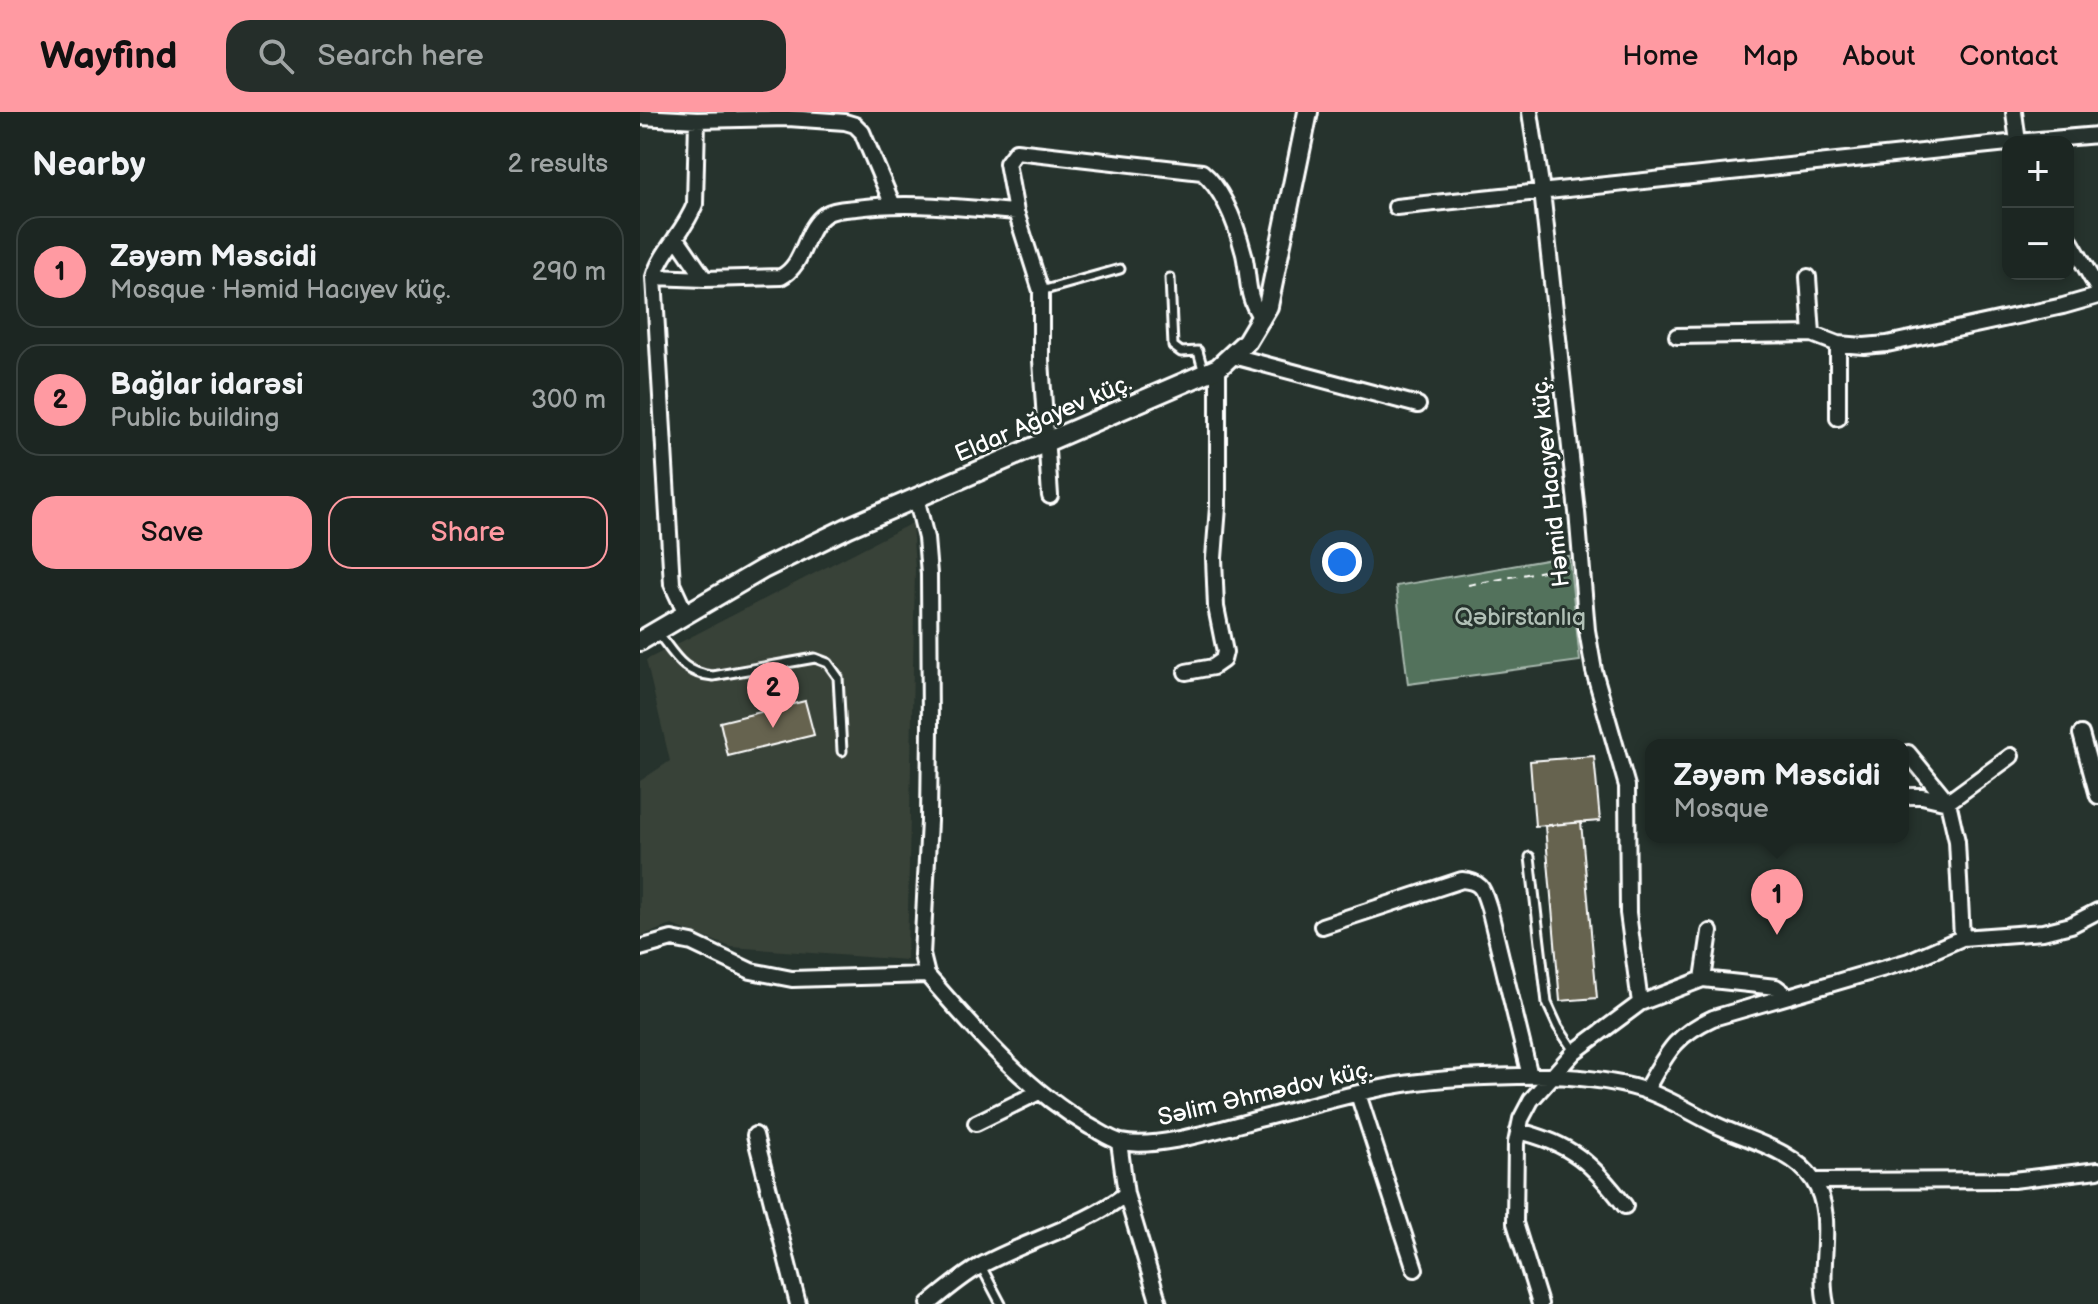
<!DOCTYPE html>
<html lang="en">
<head>
<meta charset="utf-8">
<style>
  :root { --surface:#1c2622; --page:#252e2a; --text:#f1f3f6; --muted:#a0a5a5; --line:#3a4340; --accent:#ff9aa2 }
  body { margin:0; font-family:"Balsamiq Sans",sans-serif; background:var(--page); color:var(--text) }
  .controls { position:absolute; right:24px; top:24px; display:grid; overflow:hidden; border-radius:16px; box-shadow:0 4px 12px #0003 }
  .controls button { width:72px; height:72px; display:grid; place-items:center; padding:0; border:0; border-bottom:2px solid var(--line); background:var(--surface); color:var(--text); font:40px sans-serif }
  .you { position:absolute; left:702px; top:450px; width:28px; height:28px; margin:-20px; border:6px solid #fff; border-radius:50%; background:#1a73e8; box-shadow:0 0 0 12px #1a73e833 }
  .badge { display:grid; place-items:center; width:52px; height:52px; border-radius:50%; background:var(--accent); color:#111; font-size:26px; font-weight:700 }
  .pin { position:absolute; translate:-50% -66px; filter:drop-shadow(0 2px 4px #0008) }
  .pin::after { content:''; position:absolute; top:42px; width:28px; height:24px; background:inherit; clip-path:polygon(0 0,100% 0,50% 100%) }
  .popup { position:absolute; left:1005px; top:627px; width:264px; height:104px; box-sizing:border-box; display:grid; place-content:center; border-radius:16px; background:var(--surface); filter:drop-shadow(0 2px 6px #0005); font-size:26px; white-space:nowrap; color:var(--muted) }
  .popup b { font-size:30px; color:var(--text) }
  .popup::after { content:''; position:absolute; left:50%; top:100%; margin-left:-16px; border:16px solid transparent; border-top-color:var(--surface) }
  .list { margin:0; padding:0; list-style:none }
  h2 { display:flex; justify-content:space-between; align-items:center; height:104px; margin:0; padding:0 32px; font-size:34px }
  h2 small { font-size:26px; font-weight:400; color:var(--muted) }
  .list li { display:grid; grid-template-columns:52px 1fr auto; gap:24px; align-items:center; box-sizing:border-box; height:112px; margin:0 16px 16px; padding:0 16px; border:2px solid var(--line); border-radius:24px }
  .list b { display:block; font-size:30px; white-space:nowrap }
  .list p { margin:0; font-size:26px; white-space:nowrap; color:var(--muted) }
  .list em { font-size:26px; font-style:normal; color:var(--muted) }
  .actions { display:flex; gap:16px; padding:24px 32px }
  .actions a { flex:1; padding:18px 0; border:2px solid var(--accent); border-radius:24px; text-align:center; font-size:28px; color:var(--accent) }
  .actions .main { background:var(--accent); color:#111 }
  .icon { flex:none; width:44px; height:44px; fill:none; stroke:currentColor; stroke-width:2; stroke-linecap:round; stroke-linejoin:round }
  .map { position:relative; flex:none; width:1458px; height:1192px; overflow:hidden }
  header { display:flex; align-items:center; gap:48px; box-sizing:border-box; height:112px; padding:0 40px; background:var(--accent); color:#111 }
  header strong { font-size:38px }
  nav { display:flex; gap:44px; margin-inline-start:auto; font-size:28px }
  .search { width:560px; height:72px; background:var(--page); display:flex; align-items:center; gap:20px; box-sizing:border-box; padding:0 28px; border-radius:24px; color:var(--muted); font-size:30px }
  main { display:flex }
  aside { flex:1; background:var(--surface) }
  .map>svg:first-child { display:block }
</style>
</head>
<body>
<header>
<strong>Wayfind</strong>
<div class="search"><svg class="icon" aria-label="search" viewBox="0 0 24 24"><circle cx="10" cy="10" r="6"/><path d="M15 15l6 6"/></svg>Search here</div>
<nav><a>Home</a><a>Map</a><a>About</a><a>Contact</a></nav>
</header>
<main>
<aside>
<h2>Nearby<small>2 results</small></h2>
<ul class="list">
<li><span class="badge">1</span><div><b>Zəyəm Məscidi</b><p>Mosque · Həmid Hacıyev küç.</p></div><em>290 m</em></li>
<li><span class="badge">2</span><div><b>Bağlar idarəsi</b><p>Public building</p></div><em>300 m</em></li>
</ul>
<div class="actions"><a class="main">Save</a><a>Share</a></div>
</aside>
<div class="map">
<svg width="1458" height="1192" viewBox="0 0 1458 1192">
  <rect width="100%" height="100%" fill="#26332d"/>
  <filter id="ink" filterUnits="userSpaceOnUse"><feTurbulence type="fractalNoise" baseFrequency=".0125" numOctaves="2"/><feDisplacementMap in="SourceGraphic" scale="16" xChannelSelector="R" yChannelSelector="G"/><feConvolveMatrix kernelMatrix="1 2 1 2 8 2 1 2 1" color-interpolation-filters="sRGB"/></filter>
  <g filter="url(#ink)">
    <path fill="#394238" d="M272,411L275,457L267,848L91,835L32,813L0,824V669L30,649L6,548Z"/>
    <path fill="#52725c" stroke="#a8b8ae" stroke-width="2" d="M929,444L940,549L768,572L756,474Z"/>
    <path fill="#666450" stroke="#fff" stroke-width="2" d="M165,589L174,623L88,644L80,610Z
      M954,644L960,709L895,714L890,649Z
      M941,710L957,886L920,889L905,714Z"/>
    <g fill="none" stroke-linecap="round" stroke-linejoin="round">
      <defs>
        <path id="lane" d="M530,166L533,234L541,240L558,239L564,261
          M401,179L480,157
          M17,520C35,543 42,561 73,564L175,546L188,551L198,565L202,639
          M890,745L907,891L918,915L934,939
          M341,1154L361,1192"/>
        <path id="street" d="M890,0L902,79L937,400L947,518L954,559L987,674L988,801L1000,891
          M1374,0L1378,30
          M0,5L57,8L148,6L205,10L215,13L222,20L252,91
          M1376,30L1458,23
          M756,95L1368,31
          M36,125L65,167L141,165C166,152 163,117 186,102C194,97 207,97 216,96C269,89 322,96 376,100
          M1428,125L1458,177
          M14,165L65,167
          M1168,165L1172,222
          M1037,224L1172,222L1198,232L1224,234L1247,232L1423,194L1458,184
          M1198,232V306
          M593,244L778,293
          M410,384L401,248V179L376,100L367,51L376,39L562,60C584,78 597,115 604,142C610,170 605,182 622,208
          M276,385L286,426L289,462L290,615L289,709L282,843L287,863C336,919 384,976 449,1014C459,1019 471,1028 481,1030C519,1038 586,1015 623,1006C670,994 717,979 764,972C802,966 840,965 878,964C920,963 964,966 1004,978C1028,986 1052,1001 1074,1012C1106,1028 1153,1037 1173,1068C1197,1104 1177,1152 1186,1192
          M45,500L32,472L14,165C22,138 45,119 55,92L57,8
          M546,560L573,555L583,548L585,540L576,495L574,446L578,395V256
          M1441,622L1458,684
          M1268,641L1308,690L1317,729L1322,826
          M1263,684H1282L1308,690L1371,644
          M682,814L822,768C843,770 843,778 849,796L890,964
          M0,836L32,827L52,831L111,859L152,867L287,863
          M1063,867L1070,820
          M1005,979C1027,942 1032,925 1073,906L1269,849L1322,826L1403,820L1431,813L1458,799
          M718,982L775,1157
          M336,1011L399,980
          M878,1019C931,1031 953,1052 985,1094
          M115,1023L158,1192
          M1175,1069L1373,1068L1458,1058
          M486,1082L519,1192
          M289,1192C306,1178 321,1165 340,1154C387,1128 443,1115 486,1082L479,1030
          M900,1192L875,1111L876,1031L881,1007L891,988L934,940L1000,891L1063,867L1136,875L1148,884"/>
        <path id="secondary" d="M0,529L123,457L209,415L578,256L607,229L628,194L668,0"/>
      </defs>
      <use href="#lane" stroke="#fff" stroke-width="13"/>
      <use href="#street" stroke="#fff" stroke-width="20"/>
      <use href="#secondary" stroke="#fff" stroke-width="24"/>
      <path stroke="#fff" stroke-width="2" stroke-dasharray="8 6" stroke-linecap="butt" d="M828,473L925,455"/>
      <use href="#lane" stroke="#26332d" stroke-width="7"/>
      <use href="#street" stroke="#26332d" stroke-width="14"/>
      <use href="#secondary" stroke="#26332d" stroke-width="18"/>
    </g>
  </g>
  <g text-anchor="middle" stroke-width="6" stroke-linejoin="round" paint-order="stroke">
    <g font-size="24" fill="#fff" stroke="#26332d">
      <text transform="translate(403 306) rotate(-23)" y="8">Eldar Ağayev küç.</text>
      <text transform="translate(910 370) rotate(-96)" y="8">Həmid Hacıyev küç.</text>
      <text transform="translate(625 981) rotate(-13)" y="8">Səlim Əhmədov küç.</text>
    </g>
    <g font-size="24" fill="#b1c0b6" stroke="#26332d">
      <text x="880" y="513">Qəbirstanlıq</text>
    </g>
  </g>
</svg>
<div class="controls">
<button>+</button>
<button>−</button>
</div>
<div class="you"></div>
<div class="pin badge" style="left:1137px;top:823px">1</div>
<div class="popup"><b>Zəyəm Məscidi</b>Mosque</div>
<div class="pin badge" style="left:133px;top:616px">2</div>
</div>
</main>
</body>
</html>
